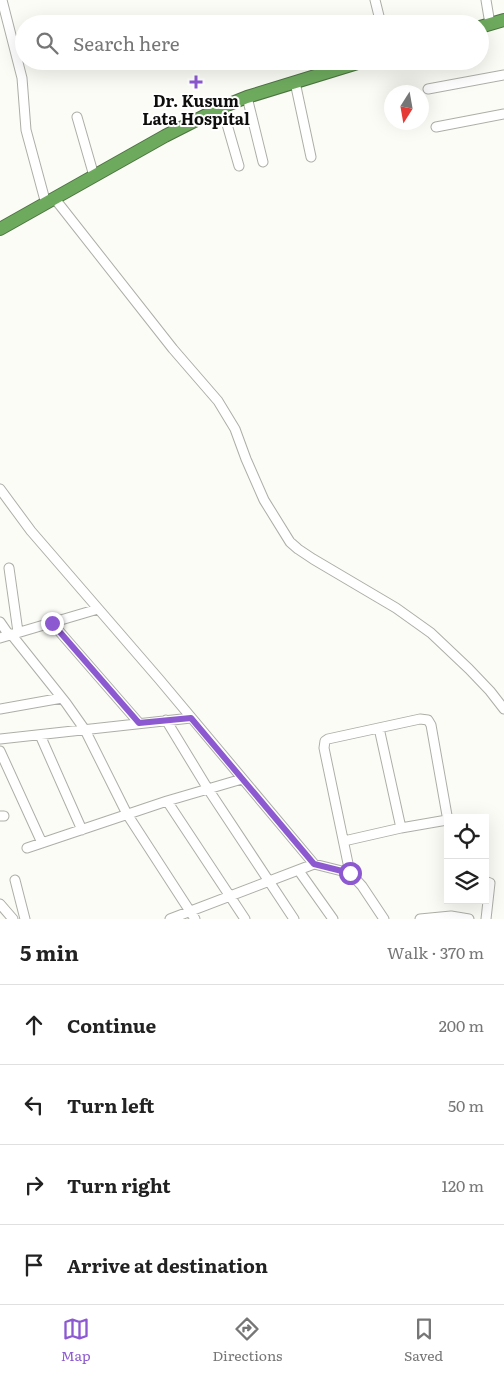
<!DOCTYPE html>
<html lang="en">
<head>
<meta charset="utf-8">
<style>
  :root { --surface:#fff; --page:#f2f2f2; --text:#222; --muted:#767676; --line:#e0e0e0; --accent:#8d59d1 }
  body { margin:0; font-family:Literata,serif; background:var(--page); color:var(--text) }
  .controls { position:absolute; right:15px; bottom:15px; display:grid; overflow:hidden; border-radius:0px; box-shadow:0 5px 20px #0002 }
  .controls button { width:45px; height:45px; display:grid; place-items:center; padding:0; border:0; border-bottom:1px solid var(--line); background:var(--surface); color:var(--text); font:25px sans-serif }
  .compass { position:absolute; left:384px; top:85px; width:45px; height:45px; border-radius:50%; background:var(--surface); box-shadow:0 5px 20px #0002; rotate:191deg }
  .stop { position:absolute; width:15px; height:15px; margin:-11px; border:4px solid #8d59d1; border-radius:50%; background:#fff }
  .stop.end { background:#8d59d1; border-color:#fff; box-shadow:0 1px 5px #0008 }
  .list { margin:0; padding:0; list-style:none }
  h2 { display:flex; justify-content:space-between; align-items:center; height:65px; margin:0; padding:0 20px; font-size:21px }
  h2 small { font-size:16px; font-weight:400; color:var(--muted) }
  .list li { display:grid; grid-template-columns:32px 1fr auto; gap:15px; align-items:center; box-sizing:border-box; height:80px; padding:0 20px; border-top:1px solid var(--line) }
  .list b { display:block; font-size:19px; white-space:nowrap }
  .list em { font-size:16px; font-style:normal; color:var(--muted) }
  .icon { flex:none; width:28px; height:28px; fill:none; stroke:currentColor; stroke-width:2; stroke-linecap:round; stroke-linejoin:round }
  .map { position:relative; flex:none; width:504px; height:919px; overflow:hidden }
  .search { position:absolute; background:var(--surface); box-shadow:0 5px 20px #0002; left:15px; right:15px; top:15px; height:55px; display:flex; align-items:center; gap:12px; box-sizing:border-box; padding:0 18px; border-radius:28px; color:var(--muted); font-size:19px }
  .sheet { height:385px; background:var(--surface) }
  nav { display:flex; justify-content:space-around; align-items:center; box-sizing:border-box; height:70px; border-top:1px solid var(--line); background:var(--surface); font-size:14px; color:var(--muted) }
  nav a { display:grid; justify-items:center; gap:2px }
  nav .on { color:var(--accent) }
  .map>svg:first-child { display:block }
</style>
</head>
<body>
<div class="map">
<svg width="504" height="919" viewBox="0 0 504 919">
  <rect width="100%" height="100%" fill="#fcfcf6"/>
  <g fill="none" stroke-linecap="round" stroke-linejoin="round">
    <defs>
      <path id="minor" d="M2,0L22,78L26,130L46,204
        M375,0L381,24
        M486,0L490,24
        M295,82L311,157
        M428,89L504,75
        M247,97L263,162
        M222,107L239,166
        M77,117L94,176
        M436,127L504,114
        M55,199L173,349L218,401L235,429L246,459L264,500L290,542L298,549L313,559L396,608L431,633L469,669L490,691L504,709
        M0,489L31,531L159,679L314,864L350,873
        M9,568L18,632
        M0,622L9,635
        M52,623L139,723
        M11,634L66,703L85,730L127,814L195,919
        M0,638L98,609
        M0,709L62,698
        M166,720L208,789L294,919
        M379,728L401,828
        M40,735L82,830
        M0,739L191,718
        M0,751L42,843
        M167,801L245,919
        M0,816H4
        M344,841L401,828L447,820
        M27,848L167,801L242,779
        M299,871L333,919
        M15,880L25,919
        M485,881L490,883L486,919
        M0,904L13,919
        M170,919L314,864
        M384,919L362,886L350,873L324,748L325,741L328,739L420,719L428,720L431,725L448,821
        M420,919L451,916L469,919"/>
      <path id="highway" d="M480,27L504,20
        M0,229L165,136L222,107L247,97L364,61"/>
    </defs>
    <use href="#minor" stroke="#aeaea8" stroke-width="11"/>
    <use href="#highway" stroke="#4c7341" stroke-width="14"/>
    <use href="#minor" stroke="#fff" stroke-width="9"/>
    <use href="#highway" stroke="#6eaa5e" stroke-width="12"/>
  </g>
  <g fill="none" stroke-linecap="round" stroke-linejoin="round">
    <path stroke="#8d59d1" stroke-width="6" d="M52,623L139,723L191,718L314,864L350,873"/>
  </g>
  <path fill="#8d59d1" stroke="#fff" stroke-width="2" d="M193.5 74.5h5v5h5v5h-5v5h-5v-5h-5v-5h5z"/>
  <g text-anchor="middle" stroke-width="4" stroke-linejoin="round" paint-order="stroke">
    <g font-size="16" font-weight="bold" fill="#0e0e0c" stroke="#fff">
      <text x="196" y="107">Dr. Kusum<tspan x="196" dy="18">Lata Hospital</tspan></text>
    </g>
  </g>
</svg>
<div class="controls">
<button><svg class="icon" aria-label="locate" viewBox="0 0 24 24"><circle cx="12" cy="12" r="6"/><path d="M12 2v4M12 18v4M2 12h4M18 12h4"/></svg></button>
<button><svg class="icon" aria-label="layers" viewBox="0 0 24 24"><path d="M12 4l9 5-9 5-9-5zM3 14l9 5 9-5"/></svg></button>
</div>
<svg class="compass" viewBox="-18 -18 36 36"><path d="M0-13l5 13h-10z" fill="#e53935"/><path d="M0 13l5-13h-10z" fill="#767676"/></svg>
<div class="stop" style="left:350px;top:873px"></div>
<div class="stop end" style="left:52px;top:623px"></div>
<div class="search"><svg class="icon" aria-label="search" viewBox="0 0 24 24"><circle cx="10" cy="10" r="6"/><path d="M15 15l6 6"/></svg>Search here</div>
</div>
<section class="sheet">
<h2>5 min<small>Walk · 370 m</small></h2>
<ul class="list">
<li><svg class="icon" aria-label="ahead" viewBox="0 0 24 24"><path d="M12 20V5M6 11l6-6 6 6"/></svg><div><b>Continue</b></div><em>200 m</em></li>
<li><svg class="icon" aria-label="left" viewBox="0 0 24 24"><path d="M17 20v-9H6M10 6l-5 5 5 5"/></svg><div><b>Turn left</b></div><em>50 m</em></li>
<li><svg class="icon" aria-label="right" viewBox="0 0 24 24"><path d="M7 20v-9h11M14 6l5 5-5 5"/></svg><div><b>Turn right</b></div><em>120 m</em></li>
<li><svg class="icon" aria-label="arrive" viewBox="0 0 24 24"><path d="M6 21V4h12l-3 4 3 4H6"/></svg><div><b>Arrive at destination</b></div></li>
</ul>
</section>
<nav>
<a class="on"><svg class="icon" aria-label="map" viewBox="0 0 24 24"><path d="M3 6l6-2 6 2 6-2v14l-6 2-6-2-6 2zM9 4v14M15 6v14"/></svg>Map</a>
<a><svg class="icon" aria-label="directions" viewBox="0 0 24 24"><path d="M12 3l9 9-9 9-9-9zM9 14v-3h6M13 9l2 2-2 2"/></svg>Directions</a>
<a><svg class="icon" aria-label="saved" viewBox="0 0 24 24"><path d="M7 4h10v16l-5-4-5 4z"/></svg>Saved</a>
</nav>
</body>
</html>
